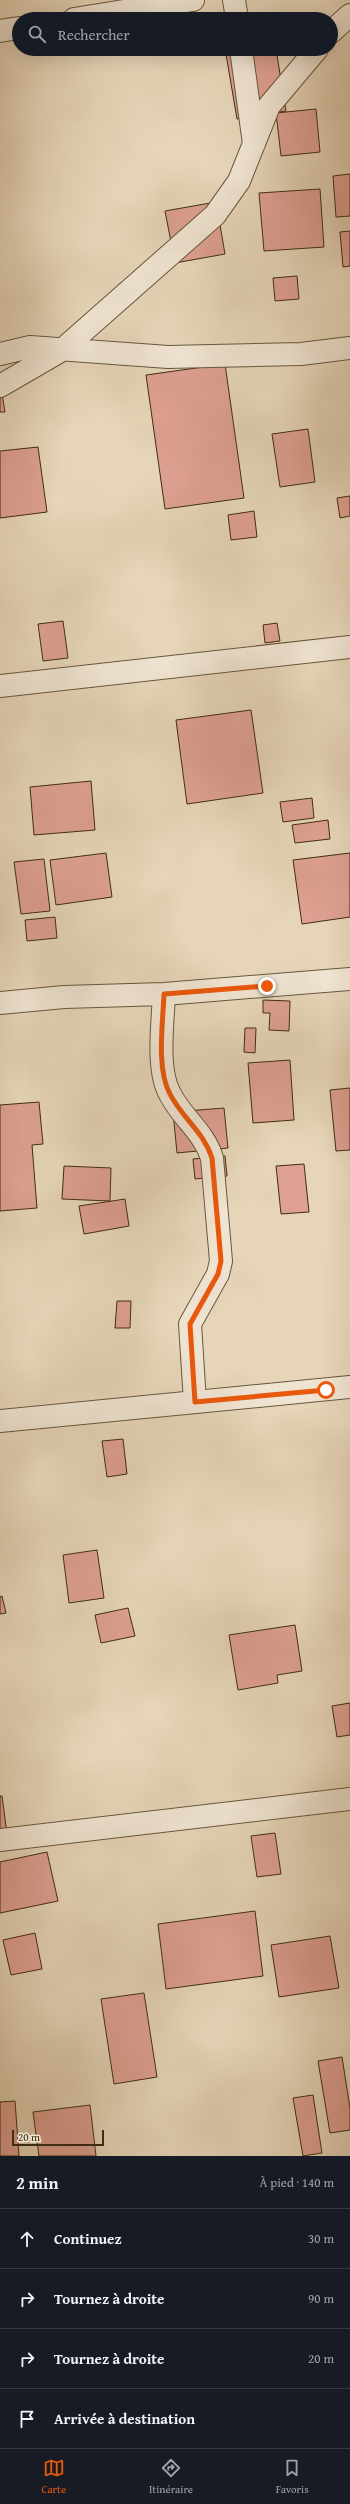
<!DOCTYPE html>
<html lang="fr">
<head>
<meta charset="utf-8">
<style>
  :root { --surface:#171b24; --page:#20242c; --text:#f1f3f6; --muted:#9ea1a6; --line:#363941; --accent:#ea580c }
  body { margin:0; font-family:"Gentium Book Plus",serif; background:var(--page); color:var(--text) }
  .scale { position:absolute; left:12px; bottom:10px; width:92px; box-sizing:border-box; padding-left:4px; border:2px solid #3e2d13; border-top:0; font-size:11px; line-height:14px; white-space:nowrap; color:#3e2d13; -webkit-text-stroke:3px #efe4d2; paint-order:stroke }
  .stop { position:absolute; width:12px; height:12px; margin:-9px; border:3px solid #ea580c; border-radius:50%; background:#fff }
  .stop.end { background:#ea580c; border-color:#fff; box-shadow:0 1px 4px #0008 }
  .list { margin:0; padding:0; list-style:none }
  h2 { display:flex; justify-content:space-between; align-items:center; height:52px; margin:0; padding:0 16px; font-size:17px }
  h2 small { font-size:13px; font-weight:400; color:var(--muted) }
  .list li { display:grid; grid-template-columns:26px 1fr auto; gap:12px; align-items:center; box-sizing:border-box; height:60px; padding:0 16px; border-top:1px solid var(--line) }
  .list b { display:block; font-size:15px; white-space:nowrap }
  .list em { font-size:13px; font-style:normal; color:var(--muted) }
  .icon { flex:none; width:22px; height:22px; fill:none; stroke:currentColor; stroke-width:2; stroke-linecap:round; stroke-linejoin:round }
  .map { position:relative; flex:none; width:350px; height:2156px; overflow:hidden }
  .search { position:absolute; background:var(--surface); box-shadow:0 4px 16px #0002; left:12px; right:12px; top:12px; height:44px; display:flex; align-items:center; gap:10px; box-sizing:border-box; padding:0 14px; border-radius:22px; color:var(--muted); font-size:15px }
  .sheet { height:292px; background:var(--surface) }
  nav { display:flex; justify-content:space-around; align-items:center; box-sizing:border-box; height:56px; border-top:1px solid var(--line); background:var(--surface); font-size:11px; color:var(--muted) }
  nav a { display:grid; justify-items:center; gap:2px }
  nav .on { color:var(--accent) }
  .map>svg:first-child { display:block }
</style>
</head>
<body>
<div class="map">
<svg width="350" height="2156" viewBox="0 0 350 2156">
  <rect width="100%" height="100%" fill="#e6d5b9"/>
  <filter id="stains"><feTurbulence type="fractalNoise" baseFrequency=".005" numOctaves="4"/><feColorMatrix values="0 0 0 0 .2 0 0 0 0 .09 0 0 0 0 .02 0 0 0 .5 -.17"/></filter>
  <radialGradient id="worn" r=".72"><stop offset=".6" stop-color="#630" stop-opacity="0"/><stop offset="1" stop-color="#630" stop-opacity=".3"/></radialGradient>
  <path fill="#dea092" stroke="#3e2d13" d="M259,49H276L286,111L237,119L226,54Z
    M316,109L320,152L281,156L276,113Z
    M350,174V216L336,217L333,176Z
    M320,189L324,247L264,251L259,193Z
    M216,202L225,254L175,263L165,211Z
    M350,231V266L343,267L340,232Z
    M297,276L299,299L275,301L273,278Z
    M225,364L244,498L165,509L146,375Z
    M0,382L5,412H0Z
    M308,429L315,482L280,487L272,434Z
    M38,447L47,512L0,518V451Z
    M350,496V516L340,518L337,498Z
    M254,511L257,537L231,540L228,515Z
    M63,621L68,658L43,661L38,624Z
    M277,623L280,641L265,643L263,625Z
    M251,710L263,793L187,804L176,720Z
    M91,781L95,830L34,835L30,787Z
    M312,798L314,818L283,822L280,802Z
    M328,820L330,839L295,843L292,825Z
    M106,853L112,897L56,905L50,860Z
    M350,853V917L302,924L293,860Z
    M44,859L50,911L21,914L14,862Z
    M55,917L57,938L27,941L25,920Z
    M263,1000L290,1001L289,1031L269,1030L270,1013H263Z
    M245,1028H256L255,1053L244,1052Z
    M290,1060L294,1120L253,1123L248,1063Z
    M350,1088V1150L336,1151L330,1090Z
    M39,1102L43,1144L32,1145L37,1208L0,1211V1105Z
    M224,1108L228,1148L177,1153L173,1112Z
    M225,1156L227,1176L195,1179L193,1159Z
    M304,1164L309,1212L281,1214L276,1166Z
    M64,1166L111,1168L110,1201L62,1199Z
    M125,1199L129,1226L84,1234L79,1206Z
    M117,1301H131L130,1328H115Z
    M123,1439L127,1474L107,1477L102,1441Z
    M97,1550L104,1598L69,1603L63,1555Z
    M2,1596L6,1613L0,1614V1597Z
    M128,1608L135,1636L101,1643L95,1615Z
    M295,1625L302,1671L277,1675L278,1683L238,1690L229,1635Z
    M350,1703V1735L337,1737L332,1706Z
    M0,1796H2L7,1834L0,1835Z
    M275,1833L281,1874L257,1877L251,1836Z
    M47,1852L58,1901L0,1913V1862Z
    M255,1911L263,1976L166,1989L158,1924Z
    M35,1933L42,1969L11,1975L3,1940Z
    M330,1936L339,1988L279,1997L271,1945Z
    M144,1993L157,2077L114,2084L101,1999Z
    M342,2057L350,2108V2130L330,2133L318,2061Z
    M313,2095L322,2153L303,2156L293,2098Z
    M15,2101L19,2156H0V2102Z
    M90,2105L96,2156H39L33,2112Z"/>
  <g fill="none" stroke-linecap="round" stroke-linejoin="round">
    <defs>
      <path id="minor" d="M234,0L237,19
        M74,19L193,0
        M0,31L19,28
        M331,32L350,15
        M241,49L254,144
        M0,354L30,347L168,357L301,354L350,348
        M0,386L62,350L215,215L239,181L269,106L317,49
        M0,686L350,647
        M164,994C163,1022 156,1069 170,1094C182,1118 204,1132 212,1158L221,1261L218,1274L190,1324L195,1402
        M0,1003L64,997L164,994L350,979
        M0,1421L350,1387
        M0,1840L350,1799"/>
    </defs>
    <use href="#minor" stroke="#68573c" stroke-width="24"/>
    <use href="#minor" stroke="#efe4d2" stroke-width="22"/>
  </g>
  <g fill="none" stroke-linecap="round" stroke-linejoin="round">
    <path stroke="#ea580c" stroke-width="5" d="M267,986L164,994C163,1022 156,1069 170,1094C182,1118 204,1132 212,1158L221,1261L218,1274L190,1324L195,1402L326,1390"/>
  </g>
  <rect width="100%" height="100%" filter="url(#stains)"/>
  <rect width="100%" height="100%" fill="url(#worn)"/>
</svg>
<div class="scale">20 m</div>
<div class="stop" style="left:326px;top:1390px"></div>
<div class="stop end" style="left:267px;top:986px"></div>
<div class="search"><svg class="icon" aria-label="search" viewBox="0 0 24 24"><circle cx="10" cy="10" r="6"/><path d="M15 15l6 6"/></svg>Rechercher</div>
</div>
<section class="sheet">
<h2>2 min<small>À pied · 140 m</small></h2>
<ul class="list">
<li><svg class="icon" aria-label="ahead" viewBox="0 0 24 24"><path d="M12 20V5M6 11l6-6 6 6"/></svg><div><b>Continuez</b></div><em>30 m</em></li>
<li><svg class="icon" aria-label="right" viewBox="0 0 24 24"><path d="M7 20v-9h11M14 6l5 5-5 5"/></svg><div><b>Tournez à droite</b></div><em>90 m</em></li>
<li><svg class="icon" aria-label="right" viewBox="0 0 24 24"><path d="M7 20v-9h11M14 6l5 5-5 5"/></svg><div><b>Tournez à droite</b></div><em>20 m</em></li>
<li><svg class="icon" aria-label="arrive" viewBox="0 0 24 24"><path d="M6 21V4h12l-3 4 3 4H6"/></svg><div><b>Arrivée à destination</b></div></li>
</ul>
</section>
<nav>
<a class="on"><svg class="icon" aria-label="map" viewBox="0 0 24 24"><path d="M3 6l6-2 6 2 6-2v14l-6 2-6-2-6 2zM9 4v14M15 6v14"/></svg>Carte</a>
<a><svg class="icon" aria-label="directions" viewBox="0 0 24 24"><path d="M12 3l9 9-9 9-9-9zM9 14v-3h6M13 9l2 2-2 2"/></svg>Itinéraire</a>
<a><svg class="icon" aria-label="saved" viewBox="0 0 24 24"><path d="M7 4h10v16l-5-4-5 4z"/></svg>Favoris</a>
</nav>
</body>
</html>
